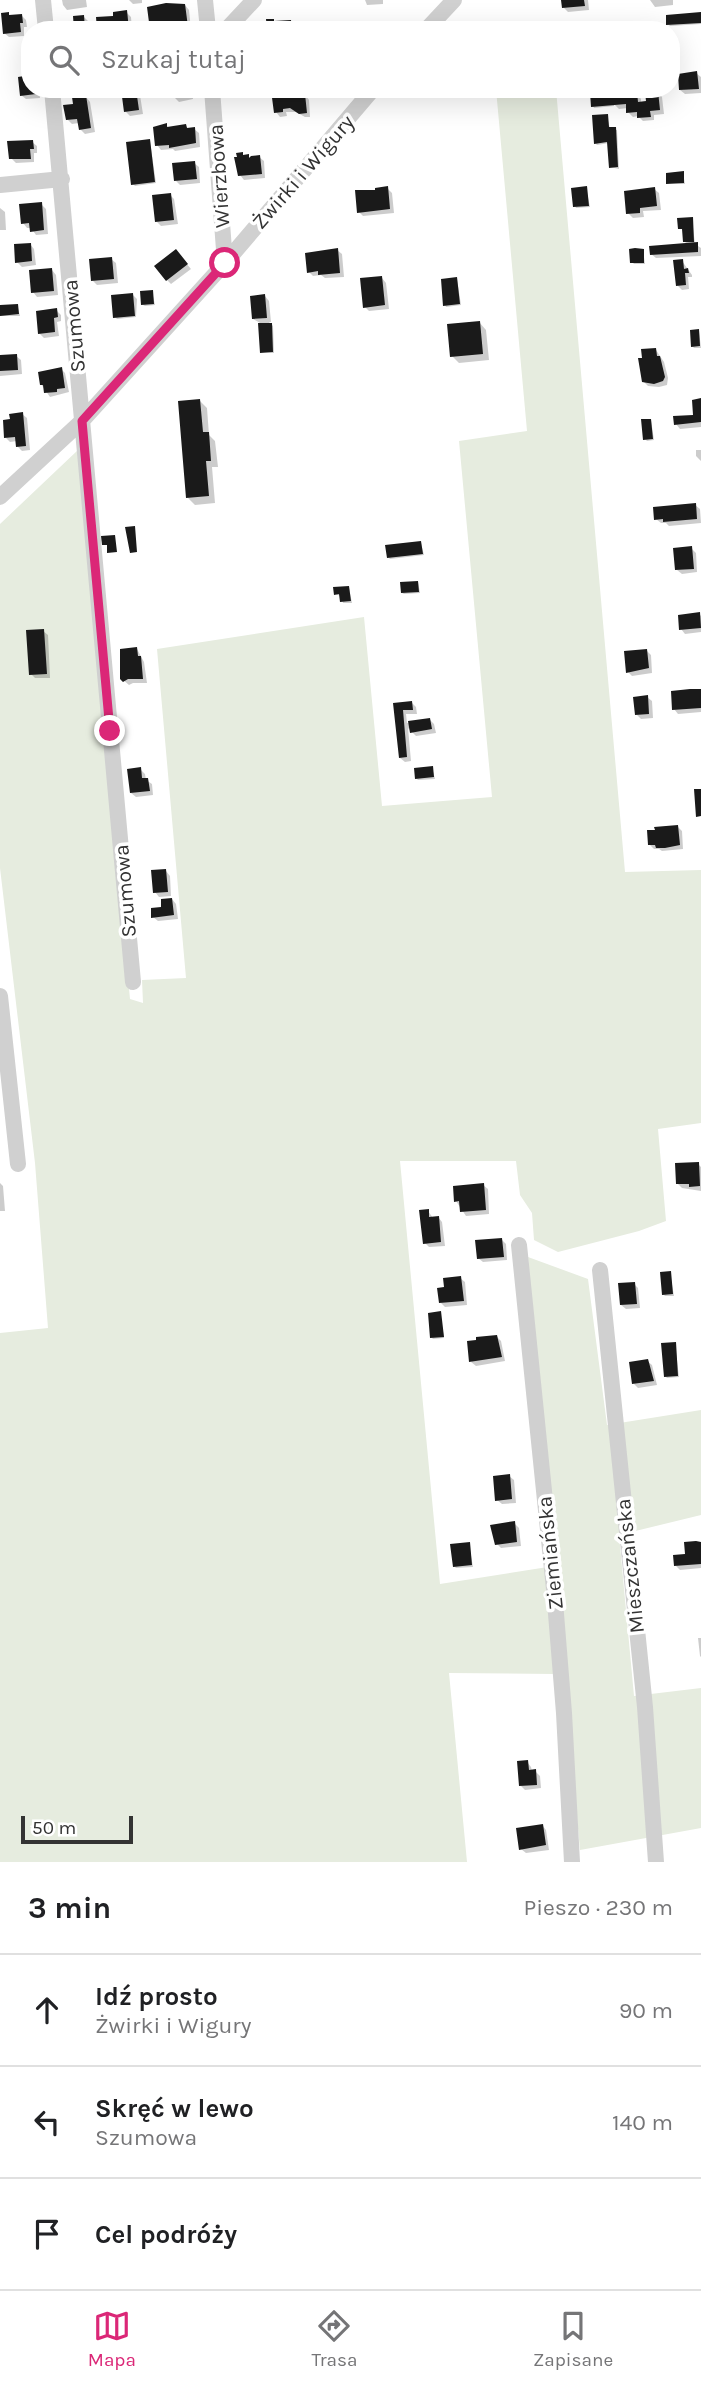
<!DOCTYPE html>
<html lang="pl">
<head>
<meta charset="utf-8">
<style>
  :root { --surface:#fff; --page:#f6f6f6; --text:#202124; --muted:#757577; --line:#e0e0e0; --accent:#db2777 }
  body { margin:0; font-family:Karla,sans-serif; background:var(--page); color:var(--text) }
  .scale { position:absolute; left:21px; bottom:18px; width:112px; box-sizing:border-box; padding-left:7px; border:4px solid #333; border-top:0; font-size:19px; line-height:24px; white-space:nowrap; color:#333; -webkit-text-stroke:5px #fff; paint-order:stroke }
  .stop { position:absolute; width:21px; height:21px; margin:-16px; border:5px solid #db2777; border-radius:50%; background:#fff }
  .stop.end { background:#db2777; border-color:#fff; box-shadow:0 2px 7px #0008 }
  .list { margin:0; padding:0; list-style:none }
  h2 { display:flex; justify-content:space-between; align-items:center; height:91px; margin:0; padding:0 28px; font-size:30px }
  h2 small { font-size:23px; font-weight:400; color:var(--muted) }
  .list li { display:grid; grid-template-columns:46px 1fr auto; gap:21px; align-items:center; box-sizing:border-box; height:112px; padding:0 28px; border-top:2px solid var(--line) }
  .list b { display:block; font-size:26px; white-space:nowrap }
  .list p { margin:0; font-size:23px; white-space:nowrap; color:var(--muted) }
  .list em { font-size:23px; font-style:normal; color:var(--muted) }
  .icon { flex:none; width:38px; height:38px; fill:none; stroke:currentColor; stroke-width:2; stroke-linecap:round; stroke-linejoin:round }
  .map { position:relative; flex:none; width:701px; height:1862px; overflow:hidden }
  .search { position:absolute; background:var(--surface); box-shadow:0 7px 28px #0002; left:21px; right:21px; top:21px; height:77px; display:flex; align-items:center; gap:18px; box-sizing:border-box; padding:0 24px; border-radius:28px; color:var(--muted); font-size:26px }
  .sheet { height:427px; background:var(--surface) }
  nav { display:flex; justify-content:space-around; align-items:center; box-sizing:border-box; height:98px; border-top:2px solid var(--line); background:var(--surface); font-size:19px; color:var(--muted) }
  nav a { display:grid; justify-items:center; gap:4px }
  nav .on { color:var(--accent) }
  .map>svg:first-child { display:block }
</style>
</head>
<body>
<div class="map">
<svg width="701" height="1862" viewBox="0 0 701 1862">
  <rect width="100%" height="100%" fill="#fff"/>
  <path fill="#e6ecdf" d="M496,89H556L625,872L701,870V1123L658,1129L666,1221L639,1231L558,1252L534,1240L532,1213L520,1195L516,1161H400L440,1584L554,1566L528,1257L588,1279L607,1425L701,1410V1515L619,1535L634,1696L701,1688V1828L580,1850L569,1729L554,1674L449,1673L467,1862H0V1333L48,1328L35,1163L0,868V524L78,450L130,999L143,1003L142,980L186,978L157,649L364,617L382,806L492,797L459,441L527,431Z"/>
  <path fill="#0003" d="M62,0H86L87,7L67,10L63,5Z
    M129,0H142V3L133,4Z
    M365,0H383V4L367,5Z
    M563,0H588L589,10L568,12L564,8Z
    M650,0H673V5L655,7Z
    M185,5L189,10L191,30H151Z
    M126,12L131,17L132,30H99L115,17Z
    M8,14L11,16H22L26,20L27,27H24V36L9,37L4,33Z
    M701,14V24L670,26L668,24Z
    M83,16L88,21L89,30H76Z
    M534,27L537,30L508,28Z
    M671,36L673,38L674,53L671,54Z
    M696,73L701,77V93L685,94L680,90Z
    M30,89H39L40,98L26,99L21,95Z
    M123,89H139L143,114L130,116L126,112Z
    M164,89H192L193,99L179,102L175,98L174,92H167Z
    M301,89L309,100L310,117H305L296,112H286L287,116L280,117L276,112Z
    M613,89H625L628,95L637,94L641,99V103H648L658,93L662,97L664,114L654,115V120L643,121L638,116L633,117L628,112V108L619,109L614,104V106L594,108L593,106Z
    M86,97L90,102L95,132L85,134L80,129L79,123L72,124L67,119Z
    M607,116L610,129L617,130L619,169L610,167L609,143L597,145L595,143Z
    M166,125L169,128L185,126L189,129H194L199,133L200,147L175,151L173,149L161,150L157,145Z
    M150,141L156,183L135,186L133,184Z
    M32,142L37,146V153H34V162L16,163L11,158Z
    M248,156L251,159L259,157L264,161L265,178L244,180L240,175Z
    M194,163L199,167L200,183L180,185L176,181Z
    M683,173L685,184L668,183Z
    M387,188L392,193L394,213L363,216L359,212L367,193Z
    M586,188L590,207L576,208L575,206Z
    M654,189L659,193L661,210L643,211L644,217L633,218L628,213Z
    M170,195L174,199L178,224L161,226L157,222Z
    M41,204L46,209L48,234L36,235L31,228H27L23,223Z
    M0,208L5,212L6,230H0Z
    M692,219L695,244L701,248V256L656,258L651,254L688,245L685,242L684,230L680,228Z
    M30,244L34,249L36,265L22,267L17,262Z
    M337,250L342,254L344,277L325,278L321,275L313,276L309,272Z
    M643,250L645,264H634L632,262Z
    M180,256L191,269L171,284L167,280Z
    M111,259L116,263L118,283L97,285L93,281Z
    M682,261L692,275V277H688L689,289L682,290L678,286Z
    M52,270L56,275L58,295L37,297L33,292Z
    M382,278L386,283L389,309L369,311L365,307Z
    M457,279L461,305L446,307L445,305Z
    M152,292L155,305L145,306L143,305Z
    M132,294L137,299L136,317L117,319L115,317Z
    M265,296L269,301L271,322H269L273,326L274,353L262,352L260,323L253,319Z
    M17,305L20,316H0V307Z
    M56,310L61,315V321L57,322L59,336L44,338L39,333Z
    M479,322L486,330L489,360L459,363L452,356Z
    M699,331L701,348H694L692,346Z
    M656,350L664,362L668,378L667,385L659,387L648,386L644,382Z
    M16,356L21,360L22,374L0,376V357Z
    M61,369L65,373L69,392L50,397L41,384Z
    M701,400V427L680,429L676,424L695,416Z
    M200,401L207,408L209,435L215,441L218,467H212L215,503L195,505L188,498Z
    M22,414L27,418L30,450L22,451L18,447L17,441L10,442L6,438Z
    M651,420L654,440L647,441L645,439Z
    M696,450H701V461L696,456Z
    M695,505L700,509L701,523L669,526L666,523H661L656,519Z
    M421,543L424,555L390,559L388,557Z
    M691,548L696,553L697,572L682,574L677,570Z
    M418,582L420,593L404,594L402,593Z
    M349,588L352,603H343L341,596L335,594Z
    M699,614L701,616V632L685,634L681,629Z
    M43,631L48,635L50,678H35L31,674Z
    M137,649L144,662L147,683H133L129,685L122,679Z
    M646,650L651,655L652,673L632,676L628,672Z
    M701,690V712L678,714L674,709Z
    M647,697L652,701L653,718L641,719L637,715Z
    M412,703L416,707L417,714H406L407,723L430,720L434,724L436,733L416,736L408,728L411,761L405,762L400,758L395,704Z
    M432,768L435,779L418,780L416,778Z
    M140,769L145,774L146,780L152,784L153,795L136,797L131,793Z
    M677,826L682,831L683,849L662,851L659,849H654L649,844Z
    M166,871L170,876L171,896L159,897L155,892Z
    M172,899L176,904L178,919L158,921L153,917Z
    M698,1164L701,1167V1191L682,1188L678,1184Z
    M0,1183L3,1186L5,1211H0Z
    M483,1185L488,1189L489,1214L466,1216L456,1201Z
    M428,1211L433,1218L438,1217L442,1222L445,1246L429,1247L425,1243Z
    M502,1240L506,1244L507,1260L483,1262L478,1258Z
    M670,1273L674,1296H665L663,1294Z
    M460,1278L465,1282L467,1305L445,1307L441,1303L445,1289Z
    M634,1284L638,1288L640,1308L626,1309L621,1305Z
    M440,1313L444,1338L433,1339L432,1338Z
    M497,1337L501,1341L505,1361L476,1366L471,1362Z
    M675,1344L679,1377L667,1378L665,1376Z
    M647,1361L652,1365L657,1385L638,1388L634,1384Z
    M509,1476L514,1480L516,1503L502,1504L497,1500Z
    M514,1523L519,1528L521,1546L501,1548L497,1544Z
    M701,1543V1568L680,1570L676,1566Z
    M469,1544L473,1567L456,1568L454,1566Z
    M698,1638H701V1657L700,1656Z
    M527,1762L531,1767L532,1771H535L540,1776L541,1788L525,1790L521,1786Z
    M542,1825L546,1830L549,1850L526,1853L521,1849Z"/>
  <path fill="#1a1a1a" d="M561,0H584L585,6L562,8Z
    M166,3L185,4L188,27L175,29V26L162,27V30H150L147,7Z
    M127,10L129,30H97L96,17L113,16V12Z
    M9,12V15L22,14L23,23H20L21,32L3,34L1,13Z
    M701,12V23L666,25V15Z
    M84,15L85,30H74L73,16Z
    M266,19H274V21L291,20L292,30H267Z
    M376,22V30H356L355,24Z
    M697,71L699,89L679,90L678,74Z
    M30,75V89H35L36,94L20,96L18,77Z
    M121,89H136L139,110L124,112Z
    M172,89H191V91L190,95L173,98Z
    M302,89V94H305L307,113L299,114L290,108L283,109V112L274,113L271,90Z
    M612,89H624V93L637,92L638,102L646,101L645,92L658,91L660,110L650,111L651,117L637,118V112L626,113V104L591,107L590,92Z
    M86,95L91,128L79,130L77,119L66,120L63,105L73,104L72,97Z
    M608,114L609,127H616L618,167L609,168L607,142L594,144L592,115Z
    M167,123V127L186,124L187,128L195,127L196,143L169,148V145L155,146L153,127Z
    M150,139L155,182L131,185L126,142Z
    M33,140L34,149H30L31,159H9L7,141Z
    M243,152V155L249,154V158L251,156L260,155L262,174L238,176L234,157H237L236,153Z
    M195,161L197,179L174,181L172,163Z
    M684,171V183L666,184V173Z
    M388,186L390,209L357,213L355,190H375V188Z
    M587,186L589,206L573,207L571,188Z
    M655,187L657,206L640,208V213L626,214L624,191Z
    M171,193L174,220L155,222L152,195Z
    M42,202L44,230L30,232L29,223L21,224L19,204Z
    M693,217L694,242H683L682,229H678L677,218Z
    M698,242V252L650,255L649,246Z
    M31,243L32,261L15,263L14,244Z
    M338,248L340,273L318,275V271L307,273L305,253Z
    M635,248L644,249V263H630L629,249Z
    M176,249L188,264L166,281L154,266Z
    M112,257L114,279L91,281L89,259Z
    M683,259L684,269L688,268L689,273H685L686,285L676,286L673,260Z
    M52,268L54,291L31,293L29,270Z
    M382,276L385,305L363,308L360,278Z
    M457,277L460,304L443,306L441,279Z
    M153,290L154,304L141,305L140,291Z
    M133,293L135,316L113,318L111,295Z
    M265,294L267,318L252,319L250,296Z
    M18,304L19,314L0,316V305Z
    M57,308L58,317L54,318L55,332L38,334L36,311Z
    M480,321L483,354L450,357L447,324Z
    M258,323H272L273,352L260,353Z
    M699,329L700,346L691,347L690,330Z
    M656,348L657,356H660L665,377L663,381L654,384L642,382L638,358H642L641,349Z
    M17,354L18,370L0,371V355Z
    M62,367L65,388L57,389V392L44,393L43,385H40L38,372Z
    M701,398V422L674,425L673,416L693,415L692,400Z
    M200,399L203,432H209L211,461H206L209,496L186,498L178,401Z
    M23,412L26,446L16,447L15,437L4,438L3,420L10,419L9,414Z
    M641,419H651L653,439L643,440Z
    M696,503L697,519L663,522V519L654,520L653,507Z
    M135,526L137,552L130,553L125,527Z
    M115,535L117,552L107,553V545H102L101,536Z
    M421,541L423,554L387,558L385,545Z
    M692,546L694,569L675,570L673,548Z
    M418,581L419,592L401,593L400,582Z
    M349,586L351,601L340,602L339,594L334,595L333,587Z
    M700,612L701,628L679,630L678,615Z
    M44,629L47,674L29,675L26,630Z
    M137,647L138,656H141L143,679H128L123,682L120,679V649Z
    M647,649L649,668L626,673L624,651Z
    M690,689H701V708L672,710L671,691Z
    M648,695L649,714L635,715L633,697Z
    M412,701L413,710H403L407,757L399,758L393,703Z
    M430,718L432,729L410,733L408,721Z
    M433,766L434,777L415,779L414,768Z
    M141,767L142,778H148L150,791L130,793L127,769Z
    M694,789H701V816L696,817Z
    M678,825L680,845L665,848H656L655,845H648L647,830H655L654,827Z
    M166,869L168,892L153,893L151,870Z
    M172,898L174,915L151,918V908L161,907V899Z
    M699,1162L700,1186L689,1187V1184H676L675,1163Z
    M484,1183L486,1210L460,1212L459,1201L454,1202L453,1186Z
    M429,1209V1217L439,1216L441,1242L423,1244L419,1210Z
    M502,1238L504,1257L477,1259L475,1240Z
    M671,1271L673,1294L662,1295L660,1272Z
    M461,1276L464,1301L439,1303L437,1288L444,1287L443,1278Z
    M635,1282L637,1304L620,1305L618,1283Z
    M441,1311L444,1337L430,1338L428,1313Z
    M497,1335L502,1357L469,1362L467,1341L476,1340V1337Z
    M676,1342L678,1376L664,1377L661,1343Z
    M648,1359L654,1381L632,1384L629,1362Z
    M510,1474L512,1499L495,1501L493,1476Z
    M515,1521L517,1542L495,1545L490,1525Z
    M696,1541L701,1542V1564L674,1566L673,1555L685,1554L684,1542Z
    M470,1542L472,1565L453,1567L450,1544Z
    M528,1760L529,1770L536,1769L537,1785L519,1786L517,1761Z
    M543,1824L546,1845L519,1850L516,1828Z"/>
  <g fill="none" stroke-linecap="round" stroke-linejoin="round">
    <path stroke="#d0d0d0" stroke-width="16" d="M43,0L46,30
      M205,0L208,30
      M226,30L254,0
      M426,30L454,0
      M52,89L133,982
      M212,89L225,263
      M0,185L62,179
      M0,497L82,421L225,263L373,89
      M0,996L18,1164
      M519,1245L554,1589L564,1713L572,1862
      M600,1270L645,1707L656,1862"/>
  </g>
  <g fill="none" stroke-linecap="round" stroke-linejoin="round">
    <path stroke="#db2777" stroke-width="9" d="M110,731L82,421L225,263"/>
  </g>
  <g text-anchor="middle" stroke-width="7" stroke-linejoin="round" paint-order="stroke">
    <g font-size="21" fill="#333" stroke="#fff">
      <text transform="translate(303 172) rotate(-49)" y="7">Żwirki i Wigury</text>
      <text transform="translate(219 176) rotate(-94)" y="7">Wierzbowa</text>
      <text transform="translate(74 326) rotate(-95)" y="7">Szumowa</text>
      <text transform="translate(125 891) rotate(-95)" y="7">Szumowa</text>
      <text transform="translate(550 1553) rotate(-96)" y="7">Ziemiańska</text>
      <text transform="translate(630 1566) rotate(-96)" y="7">Mieszczańska</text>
    </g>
  </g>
</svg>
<div class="scale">50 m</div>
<div class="stop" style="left:225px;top:263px"></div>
<div class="stop end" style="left:110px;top:731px"></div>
<div class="search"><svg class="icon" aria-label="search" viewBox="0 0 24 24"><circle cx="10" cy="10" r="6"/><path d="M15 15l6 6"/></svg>Szukaj tutaj</div>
</div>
<section class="sheet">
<h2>3 min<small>Pieszo · 230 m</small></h2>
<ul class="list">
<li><svg class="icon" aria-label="ahead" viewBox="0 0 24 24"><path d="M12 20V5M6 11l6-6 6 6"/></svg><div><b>Idź prosto</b><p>Żwirki i Wigury</p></div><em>90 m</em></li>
<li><svg class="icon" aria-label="left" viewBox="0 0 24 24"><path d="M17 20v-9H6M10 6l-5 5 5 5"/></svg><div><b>Skręć w lewo</b><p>Szumowa</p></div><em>140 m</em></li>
<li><svg class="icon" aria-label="arrive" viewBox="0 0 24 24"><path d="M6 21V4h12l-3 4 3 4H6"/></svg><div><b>Cel podróży</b></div></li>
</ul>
</section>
<nav>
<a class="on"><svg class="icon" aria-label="map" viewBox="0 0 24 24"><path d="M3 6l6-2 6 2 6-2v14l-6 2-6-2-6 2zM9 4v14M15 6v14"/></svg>Mapa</a>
<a><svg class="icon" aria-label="directions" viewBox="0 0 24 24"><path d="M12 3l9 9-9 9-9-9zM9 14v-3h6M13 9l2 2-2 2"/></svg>Trasa</a>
<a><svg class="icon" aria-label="saved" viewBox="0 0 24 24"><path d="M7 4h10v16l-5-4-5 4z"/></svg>Zapisane</a>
</nav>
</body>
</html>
